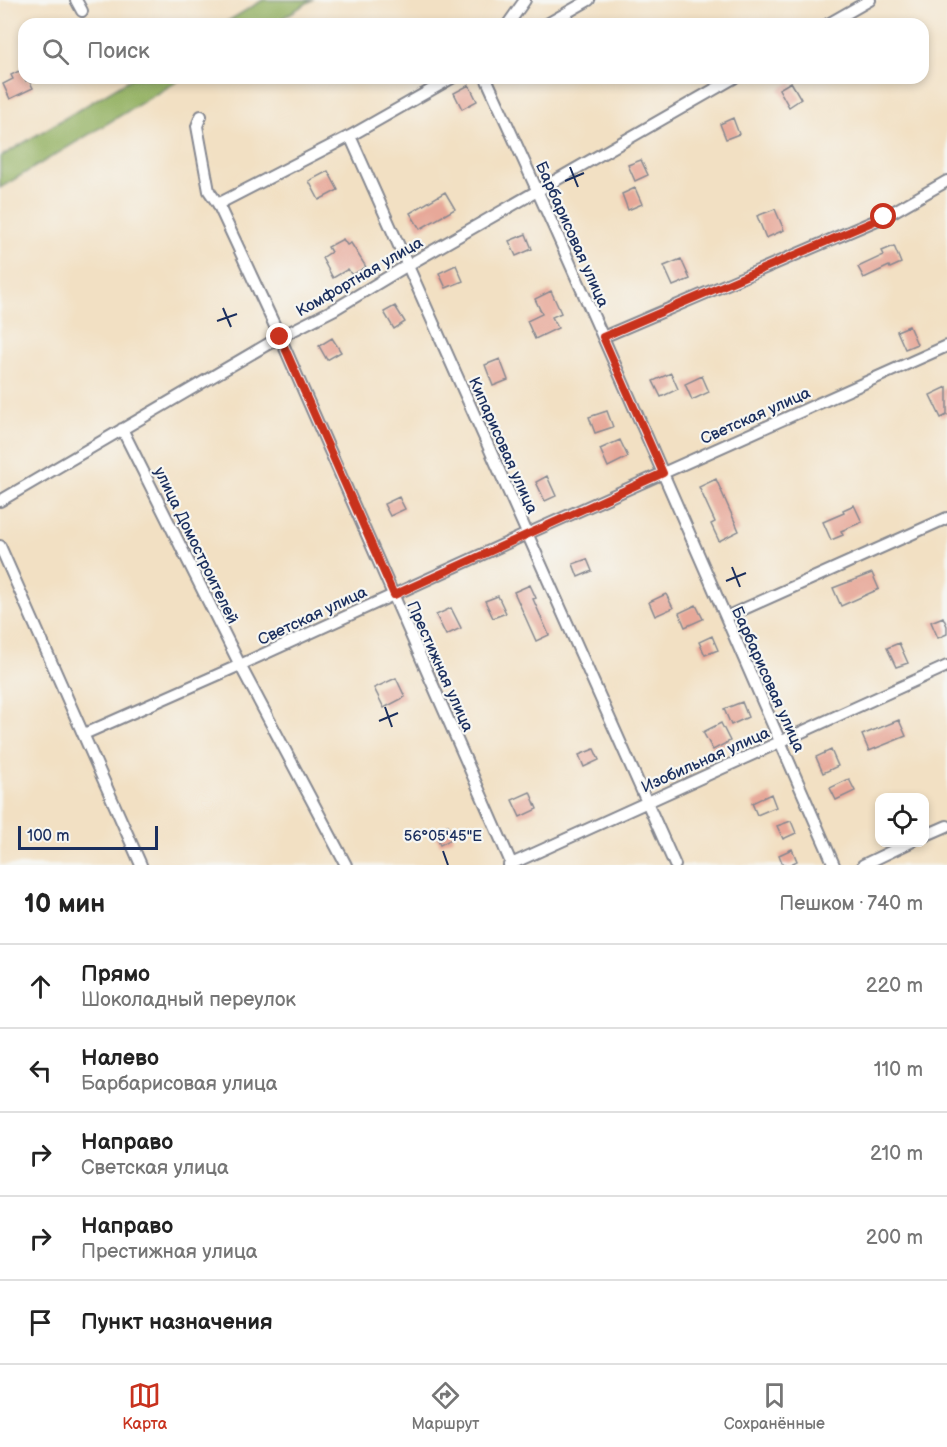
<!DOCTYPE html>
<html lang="ru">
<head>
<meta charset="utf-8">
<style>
  :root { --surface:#fff; --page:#f6f6f6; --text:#222; --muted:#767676; --line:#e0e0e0; --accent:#c8321e }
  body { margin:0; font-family:"Balsamiq Sans",sans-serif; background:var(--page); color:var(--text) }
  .controls { position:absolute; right:18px; bottom:18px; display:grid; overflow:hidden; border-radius:12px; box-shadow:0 3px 9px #0003 }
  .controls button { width:54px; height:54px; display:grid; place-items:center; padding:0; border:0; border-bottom:2px solid var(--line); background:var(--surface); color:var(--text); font:30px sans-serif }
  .scale { position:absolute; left:18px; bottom:15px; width:140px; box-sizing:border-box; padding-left:6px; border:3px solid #1b2f5e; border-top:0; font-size:16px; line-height:21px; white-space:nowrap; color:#1b2f5e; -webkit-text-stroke:4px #f6f6f2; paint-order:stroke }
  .stop { position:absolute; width:18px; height:18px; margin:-14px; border:4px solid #c8321e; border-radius:50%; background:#fff }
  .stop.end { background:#c8321e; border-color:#fff; box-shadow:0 2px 6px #0008 }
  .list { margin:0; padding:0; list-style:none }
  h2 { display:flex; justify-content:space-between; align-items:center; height:78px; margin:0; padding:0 24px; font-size:26px }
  h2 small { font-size:20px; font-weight:400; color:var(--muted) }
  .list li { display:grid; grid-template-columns:39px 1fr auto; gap:18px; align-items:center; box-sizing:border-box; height:84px; padding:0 24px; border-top:2px solid var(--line) }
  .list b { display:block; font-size:22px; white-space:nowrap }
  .list p { margin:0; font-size:20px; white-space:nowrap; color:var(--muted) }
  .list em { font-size:20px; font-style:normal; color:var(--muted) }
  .icon { flex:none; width:33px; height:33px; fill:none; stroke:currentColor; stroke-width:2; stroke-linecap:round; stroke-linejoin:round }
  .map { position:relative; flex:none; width:947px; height:865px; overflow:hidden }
  .search { position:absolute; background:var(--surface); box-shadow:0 3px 9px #0003; left:18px; right:18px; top:18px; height:66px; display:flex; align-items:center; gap:15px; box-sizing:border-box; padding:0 21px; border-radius:18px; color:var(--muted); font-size:22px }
  .sheet { height:498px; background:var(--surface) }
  nav { display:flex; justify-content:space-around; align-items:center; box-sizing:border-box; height:84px; border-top:2px solid var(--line); background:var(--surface); font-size:16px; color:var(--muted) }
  nav a { display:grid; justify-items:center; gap:3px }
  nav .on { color:var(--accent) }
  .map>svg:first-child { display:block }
</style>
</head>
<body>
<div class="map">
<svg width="947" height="865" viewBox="0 0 947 865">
  <rect width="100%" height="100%" fill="#f6f6f2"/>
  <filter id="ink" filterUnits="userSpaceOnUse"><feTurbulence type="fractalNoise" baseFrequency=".0167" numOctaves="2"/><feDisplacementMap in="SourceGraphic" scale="12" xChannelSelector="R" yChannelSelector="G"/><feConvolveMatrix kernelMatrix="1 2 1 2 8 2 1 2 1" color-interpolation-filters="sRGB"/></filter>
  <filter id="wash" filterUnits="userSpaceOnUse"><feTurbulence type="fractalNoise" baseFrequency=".008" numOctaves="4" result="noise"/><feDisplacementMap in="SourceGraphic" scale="24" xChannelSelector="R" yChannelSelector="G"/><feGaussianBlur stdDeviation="1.35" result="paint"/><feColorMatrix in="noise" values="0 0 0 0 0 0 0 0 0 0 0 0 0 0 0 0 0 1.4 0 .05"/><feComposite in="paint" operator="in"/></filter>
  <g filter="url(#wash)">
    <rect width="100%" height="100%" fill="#f2e0c3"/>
    <path fill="#95b265" stroke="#587062" stroke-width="1.5" d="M263,0H312L273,24H223Z
      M132,78H183L0,188V157Z"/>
    <g id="blocks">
      <path fill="#e7a899" d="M21,70L24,78L26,81L28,79L33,88L10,99L3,84L13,79L11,75Z
        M791,82L801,99L789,107L779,89Z
        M469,85L477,101L462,109L454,93Z
        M733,118L739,134L726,139L720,124Z
        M641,160L648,175L635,181L628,165Z
        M328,171L338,190L319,200L309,181Z
        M635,188L642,204L628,210L622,194Z
        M445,192L455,209L420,229L410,213Z
        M775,209L784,230L766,238L757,216Z
        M526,234L532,249L516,256L509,241Z
        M343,239L347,245L351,243L366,267L352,275L348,269L333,278L322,258L331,252L328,247Z
        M894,246L901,263L890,268L889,266L864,278L858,267L884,255L882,251Z
        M681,259L690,279L673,286L664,266Z
        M456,265L463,281L446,288L439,273Z
        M551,291L561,313L552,317L558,328L535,339L527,321L542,314L535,299Z
        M395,306L405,322L394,329L384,312Z
        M909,326L917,344L905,349L897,331Z
        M332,338L341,352L327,360L319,346Z
        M500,359L508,380L493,386L485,365Z
        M671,373L678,389L661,397L653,381Z
        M702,376L709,392L692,400L685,384Z
        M947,387V415L941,418L930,395Z
        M607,411L613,427L595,433L589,417Z
        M620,440L628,457L608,467L600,449Z
        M547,476L556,496L545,501L536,482Z
        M716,479L739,531L719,541L711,524L715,522L699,487Z
        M399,497L405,509L390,516L384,504Z
        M854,505L862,522L841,531L843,535L831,540L823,522L844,513L843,510Z
        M587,559L592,571L578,577L573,564Z
        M872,573L879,589L841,606L833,588Z
        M530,585L536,598L533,599L549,635L536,641L514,592Z
        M666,594L673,608L655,616L649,602Z
        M498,596L506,613L493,618L485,601Z
        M696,605L703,619L685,627L679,613Z
        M451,608L461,628L446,635L436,615Z
        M943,617L947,626V634L938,638L931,622Z
        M712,636L718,650L705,655L699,642Z
        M899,643L908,663L896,667L887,648Z
        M396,678L405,697L384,708L374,688Z
        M742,702L748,717L731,725L724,709Z
        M899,720L906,736L869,751L862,735Z
        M721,723L730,741L713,750L703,732Z
        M594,749L599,760L584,767L579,755Z
        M831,750L838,766L823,773L816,757Z
        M849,779L855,791L836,800L830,788Z
        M530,792L537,809L520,817L512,800Z
        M771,794L776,807L757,815L752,803Z
        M791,821L796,833L783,839L777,826Z
        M448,825L454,838L440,845L434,831Z
        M792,849L797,861L789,865H783L779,855Z"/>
    </g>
  </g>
  <g filter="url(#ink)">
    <use href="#blocks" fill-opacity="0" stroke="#868890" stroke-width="1.5"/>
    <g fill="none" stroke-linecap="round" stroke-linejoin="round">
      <defs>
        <path id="minor" d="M76,0L82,11
          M508,24L525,0
          M547,24L589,0
          M828,24L870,0
          M486,78C606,339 719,602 834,865
          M201,116L197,126L209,191L218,204L280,337L512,865
          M350,136L675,865
          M218,204L350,136L452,78
          M603,337L884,217L947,181
          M122,429L240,665L346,865
          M0,501L280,337L335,309L408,265L734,78
          M0,546L141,865
          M726,617L947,518
          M84,734L240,665L527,534L947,346
          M924,836L947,826
          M509,865L947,666
          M863,865L911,842"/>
      </defs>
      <use href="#minor" stroke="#868890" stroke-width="14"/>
      <use href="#minor" stroke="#fff" stroke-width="10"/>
    </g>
  </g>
  <g fill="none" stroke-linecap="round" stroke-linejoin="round" filter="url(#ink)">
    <path stroke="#c8321e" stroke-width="8" d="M280,337L394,595L663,473L603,337L884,217"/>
  </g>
  <path fill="none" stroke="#1b2f5e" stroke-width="2" d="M570,167L578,187M565,181L584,173M223,308L231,327M217,321L237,314M732,567L740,587M726,581L746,573M385,707L392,727M379,721L398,713M443,851L448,865"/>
  <g text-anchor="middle" stroke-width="4.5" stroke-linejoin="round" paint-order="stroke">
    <g font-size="16" fill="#1b2f5e" stroke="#f6f6f2">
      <text transform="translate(573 234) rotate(66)" y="6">Барбарисовая улица</text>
      <text transform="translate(359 276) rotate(-30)" y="6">Комфортная улица</text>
      <text transform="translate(755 415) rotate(-24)" y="6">Светская улица</text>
      <text transform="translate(504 445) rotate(66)" y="6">Кипарисовая улица</text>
      <text transform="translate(197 545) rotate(64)" y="6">улица Домостроителей</text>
      <text transform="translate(312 615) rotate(-25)" y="6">Светская улица</text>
      <text transform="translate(441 666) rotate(66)" y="6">Престижная улица</text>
      <text transform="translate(769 679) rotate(66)" y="6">Барбарисовая улица</text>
      <text transform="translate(705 759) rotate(-24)" y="6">Изобильная улица</text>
    </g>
  </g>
  <g font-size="15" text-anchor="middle" fill="#1b2f5e" stroke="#f6f6f2" stroke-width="4.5" stroke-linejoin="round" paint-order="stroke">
    <text x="443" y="841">56°05'45"E</text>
  </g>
</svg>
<div class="controls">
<button><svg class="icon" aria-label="locate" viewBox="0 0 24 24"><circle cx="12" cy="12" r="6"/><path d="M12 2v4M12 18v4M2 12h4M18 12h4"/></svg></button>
</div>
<div class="scale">100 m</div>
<div class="stop" style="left:884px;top:217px"></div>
<div class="stop end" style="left:280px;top:337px"></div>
<div class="search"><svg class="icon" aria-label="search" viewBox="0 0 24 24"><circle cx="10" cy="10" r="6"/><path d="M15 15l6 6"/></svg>Поиск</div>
</div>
<section class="sheet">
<h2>10 мин<small>Пешком · 740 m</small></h2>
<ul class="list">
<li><svg class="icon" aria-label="ahead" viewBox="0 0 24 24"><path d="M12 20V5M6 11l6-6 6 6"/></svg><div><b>Прямо</b><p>Шоколадный переулок</p></div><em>220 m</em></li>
<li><svg class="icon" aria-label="left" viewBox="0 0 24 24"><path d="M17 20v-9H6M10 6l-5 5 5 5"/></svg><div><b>Налево</b><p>Барбарисовая улица</p></div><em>110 m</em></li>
<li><svg class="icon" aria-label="right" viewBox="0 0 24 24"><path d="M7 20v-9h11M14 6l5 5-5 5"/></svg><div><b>Направо</b><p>Светская улица</p></div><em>210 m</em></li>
<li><svg class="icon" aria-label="right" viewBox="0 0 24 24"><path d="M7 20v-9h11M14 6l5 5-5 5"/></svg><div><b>Направо</b><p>Престижная улица</p></div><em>200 m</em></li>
<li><svg class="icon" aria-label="arrive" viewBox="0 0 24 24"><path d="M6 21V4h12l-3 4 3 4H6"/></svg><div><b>Пункт назначения</b></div></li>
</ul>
</section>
<nav>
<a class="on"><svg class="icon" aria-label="map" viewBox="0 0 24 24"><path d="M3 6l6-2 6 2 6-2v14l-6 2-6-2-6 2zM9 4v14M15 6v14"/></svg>Карта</a>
<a><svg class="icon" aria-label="directions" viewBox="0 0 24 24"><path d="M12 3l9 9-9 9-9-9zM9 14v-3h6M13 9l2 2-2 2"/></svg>Маршрут</a>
<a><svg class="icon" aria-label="saved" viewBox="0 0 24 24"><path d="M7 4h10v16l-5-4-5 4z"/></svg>Сохранённые</a>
</nav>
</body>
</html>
